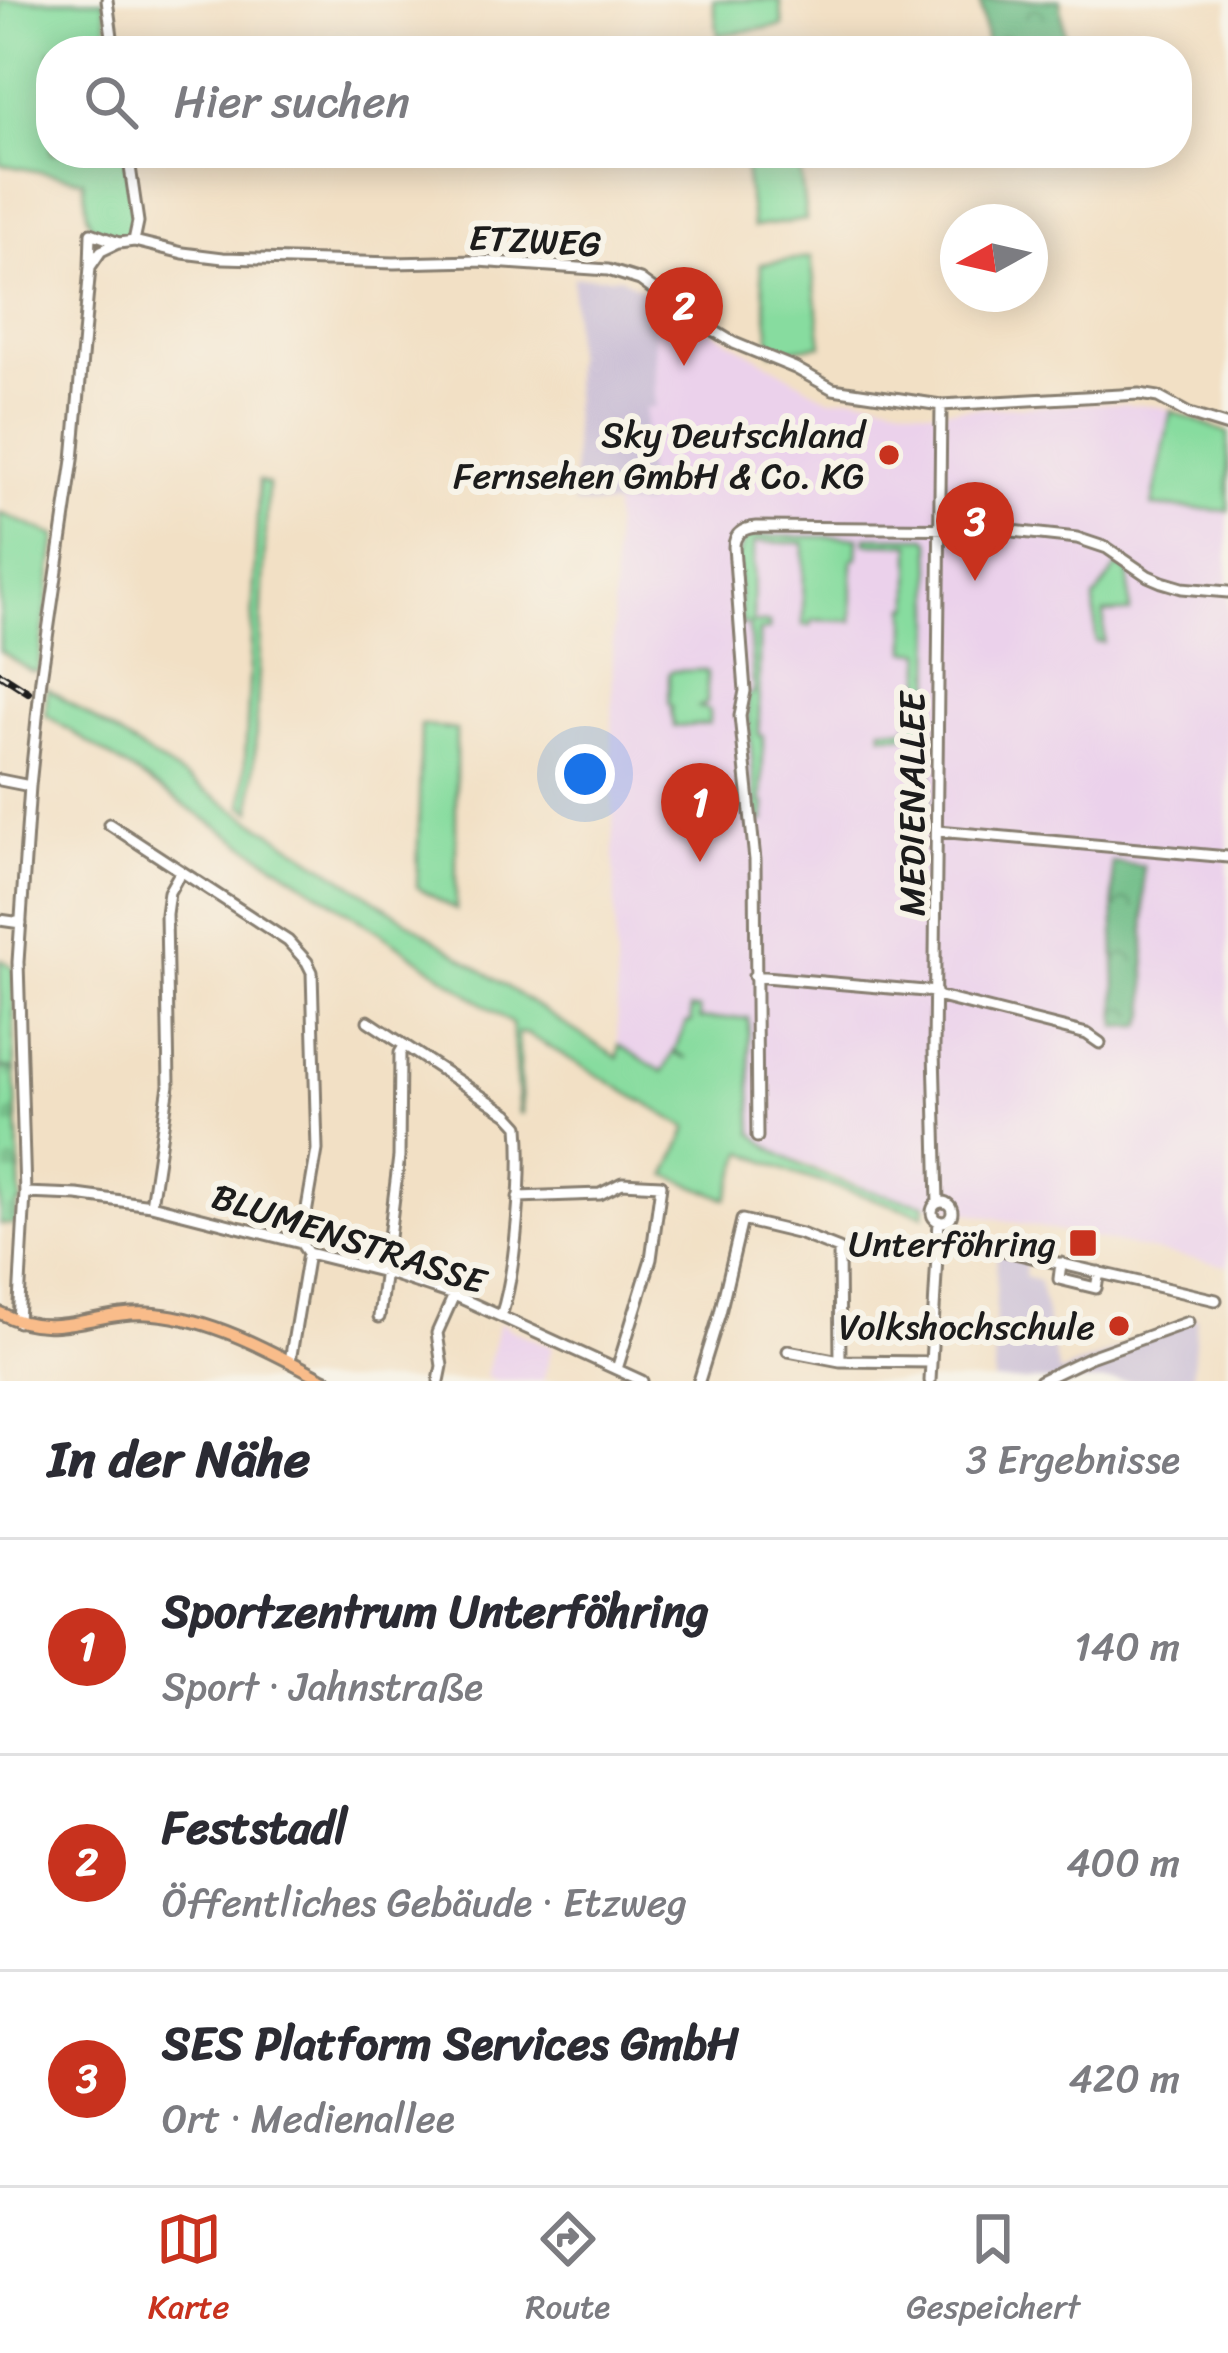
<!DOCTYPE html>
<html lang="de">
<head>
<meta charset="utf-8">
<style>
  :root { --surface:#fff; --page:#f7f7f7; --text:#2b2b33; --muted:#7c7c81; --line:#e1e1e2; --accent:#c8321e }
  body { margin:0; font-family:Sriracha,sans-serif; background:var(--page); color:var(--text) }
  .compass { position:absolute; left:940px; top:204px; width:108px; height:108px; border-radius:50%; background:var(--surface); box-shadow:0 6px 30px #0003; rotate:262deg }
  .you { position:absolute; left:585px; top:774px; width:42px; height:42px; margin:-30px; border:9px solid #fff; border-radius:50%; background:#1a73e8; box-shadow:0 0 0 18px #1a73e833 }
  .badge { display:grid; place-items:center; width:78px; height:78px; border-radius:50%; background:var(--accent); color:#fff; font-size:39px; font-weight:700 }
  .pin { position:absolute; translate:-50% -99px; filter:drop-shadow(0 3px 6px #0008) }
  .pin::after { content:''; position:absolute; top:63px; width:42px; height:36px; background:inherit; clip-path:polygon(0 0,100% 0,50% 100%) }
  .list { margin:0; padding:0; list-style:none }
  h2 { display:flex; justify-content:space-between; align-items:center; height:156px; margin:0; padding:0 48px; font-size:51px }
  h2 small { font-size:39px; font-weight:400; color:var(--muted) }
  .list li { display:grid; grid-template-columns:78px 1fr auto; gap:36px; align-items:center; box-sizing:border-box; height:216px; padding:0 48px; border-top:3px solid var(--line) }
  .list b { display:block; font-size:45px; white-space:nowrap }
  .list p { margin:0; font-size:39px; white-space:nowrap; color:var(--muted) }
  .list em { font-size:39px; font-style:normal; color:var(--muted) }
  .icon { flex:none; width:66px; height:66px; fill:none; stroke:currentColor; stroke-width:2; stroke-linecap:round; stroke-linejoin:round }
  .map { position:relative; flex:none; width:1228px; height:1381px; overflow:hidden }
  .search { position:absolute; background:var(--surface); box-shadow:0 6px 30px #0003; left:36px; right:36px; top:36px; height:132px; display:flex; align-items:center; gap:30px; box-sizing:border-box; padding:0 42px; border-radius:48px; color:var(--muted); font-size:45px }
  .sheet { height:804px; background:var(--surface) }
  nav { display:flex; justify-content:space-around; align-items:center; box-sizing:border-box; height:168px; border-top:3px solid var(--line); background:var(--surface); font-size:33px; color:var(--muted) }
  nav a { display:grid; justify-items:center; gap:6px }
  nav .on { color:var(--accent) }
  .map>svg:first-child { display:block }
</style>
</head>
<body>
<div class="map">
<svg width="1228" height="1381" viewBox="0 0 1228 1381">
  <defs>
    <pattern id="forest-crowns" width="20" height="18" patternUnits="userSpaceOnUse" patternTransform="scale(3)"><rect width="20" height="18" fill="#6dbc86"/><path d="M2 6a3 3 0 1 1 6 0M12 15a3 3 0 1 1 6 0" fill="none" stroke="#59986d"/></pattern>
    <pattern id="cemetery-stones" width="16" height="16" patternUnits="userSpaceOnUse" patternTransform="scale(3)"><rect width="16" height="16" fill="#87dc9f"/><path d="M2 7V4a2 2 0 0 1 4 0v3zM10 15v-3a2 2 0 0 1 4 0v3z" fill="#74bc88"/></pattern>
  </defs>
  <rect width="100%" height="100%" fill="#f7f3e8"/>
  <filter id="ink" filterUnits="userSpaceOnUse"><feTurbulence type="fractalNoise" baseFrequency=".00833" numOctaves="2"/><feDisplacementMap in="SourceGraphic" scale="24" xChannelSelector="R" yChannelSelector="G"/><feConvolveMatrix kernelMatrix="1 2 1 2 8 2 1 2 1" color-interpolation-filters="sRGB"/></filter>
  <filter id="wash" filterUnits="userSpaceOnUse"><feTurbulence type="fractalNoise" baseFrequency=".004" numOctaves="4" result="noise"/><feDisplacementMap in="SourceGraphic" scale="48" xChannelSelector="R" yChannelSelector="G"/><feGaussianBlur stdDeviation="2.7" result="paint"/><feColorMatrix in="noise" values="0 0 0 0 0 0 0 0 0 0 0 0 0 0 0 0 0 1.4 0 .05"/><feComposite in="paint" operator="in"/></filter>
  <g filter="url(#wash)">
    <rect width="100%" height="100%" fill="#f2e0c5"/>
    <path fill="#ebd1eb" d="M573,277H620L829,399L854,396L876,399L927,410L1110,403L1161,407L1171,411L1153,505L1228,511V1266L887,1196L760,1146L618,1058L612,762L614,506L574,505Z
      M499,1322L511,1330L552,1347L543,1381H495L486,1377Z"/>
    <path fill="#cbbfd5" d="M573,277H620L654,297L655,407L645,409L647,505H574Z
      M997,1252L1026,1261L1025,1277L1039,1281L1059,1373L1197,1317L1192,1381H994Z"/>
    <path fill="#87dc9f" stroke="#527c5e" stroke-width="3" d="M0,0H104L111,51H51V153H125L136,227L127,236C81,240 89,215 83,180L0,164Z
      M713,0H780L783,26L718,35Z
      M743,153H798L806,220L753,227Z
      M811,257L822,345L772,352L760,264Z
      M1171,411L1228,433V511L1152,506Z
      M259,481L268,484L252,811L243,806Z
      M0,513L56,536L38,671H31L0,651Z
      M746,536L858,537L857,558L852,559V621L812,620L811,626L803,625L804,543L754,542L753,623H769V630L759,631V735L763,736L762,802L765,803L764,821H757L747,696L754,694L749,624L742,625L737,558Z
      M866,537H927L931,543L933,610L931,799H923V735H882V728L909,729V720H923V652L907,651V607H911V544L866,543Z
      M1118,565L1129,573L1130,612L1104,613V642H1096L1094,599Z
      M704,670L707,672V703L699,707L709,710V724L674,727L671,710L673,707L669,704V673L671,671Z
      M47,688C144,753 243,814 341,877C433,938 524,1000 618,1058L619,1045L663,1072L673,1053L687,1058L674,1051L686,1023L691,1022L690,1009H699L700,1019L748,1018L753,1133C789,1170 875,1194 925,1204L924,1215L792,1173L744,1152L727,1199L667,1175L688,1128L527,1034L518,1033L522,1113H519L512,1024L381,933L46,715Z
      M421,725L456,730V910L417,887Z
      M0,959L13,967L15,1069L0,1068Z"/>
    <path fill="url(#forest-crowns)" stroke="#446c51" stroke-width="3" d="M980,0H1060L1067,51H988Z
      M1112,862L1143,866L1147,1015L1142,1026L1117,1027Z"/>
    <path fill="url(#cemetery-stones)" stroke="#527c5e" stroke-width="3" d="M0,1068L15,1069L21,1203L17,1204L15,1225L0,1224Z"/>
  </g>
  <g filter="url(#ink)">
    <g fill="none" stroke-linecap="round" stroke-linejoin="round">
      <defs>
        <path id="minor" d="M107,0L114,51
          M128,153L138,222L134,241
          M90,267L91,233L119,243L134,241L183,253L223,258L394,263L478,261L608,270L640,280L691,317L734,343L795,368L833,389L941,405L1139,394L1158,397L1189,414L1228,426
          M0,780L30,786
          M109,824L288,941L307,962L312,972L317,1150L301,1243
          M938,831L1228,857
          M0,920L21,923
          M754,976L936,992
          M936,996L1087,1034L1100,1043
          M368,1021L508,1114L519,1126C523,1174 516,1271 501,1316
          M757,1137L755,860L740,716L745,691L734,547C734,533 744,528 757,527L994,529L1077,538L1107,548L1148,576L1162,582L1182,588L1228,592
          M25,1193L77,1195L151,1205L301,1243L308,1253L385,1272L454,1295L642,1381
          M518,1197L600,1194L622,1183L661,1185L651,1259L617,1369
          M932 1212a10 10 0 1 1 20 0a10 10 0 1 1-20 0Z
          M938,1203L934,1051L941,405
          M151,1205L169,1085L166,914L169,892L181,871
          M938,1235L1216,1300
          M1061,1263L1059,1279L1096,1288L1099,1272
          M379,1317L399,1157L400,1053L404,1046
          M18,1322L25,1193L18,962L30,786L41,679L73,460L90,267L101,251L118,243
          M788,1351L840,1361L931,1362
          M290,1361L308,1253
          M439,1381L442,1366L437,1333L454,1295
          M699,1381L720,1313L742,1220L801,1234L839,1249L840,1361
          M930,1381L939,1221
          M1040,1381L1090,1357L1188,1322"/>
        <path id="major" d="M0,1313C58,1343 95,1308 154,1314C214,1319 274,1353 327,1381"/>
      </defs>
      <use href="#minor" stroke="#877e70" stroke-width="15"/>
      <use href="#major" stroke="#877e70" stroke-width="16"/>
      <use href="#minor" stroke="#fff" stroke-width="9"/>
      <use href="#major" stroke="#f9bc8a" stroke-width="10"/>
      <defs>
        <path id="rail" d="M0,674L28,692"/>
      </defs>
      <use href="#rail" stroke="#1c1c1c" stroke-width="8"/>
      <use href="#rail" stroke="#f7f3e8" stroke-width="3" stroke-dasharray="9" stroke-linecap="butt"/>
    </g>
  </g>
  <g fill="#c8321e" stroke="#f7f3e8" stroke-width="4.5">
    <circle cx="889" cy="455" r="12"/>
    <rect x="1068" y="1228" width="30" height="30" rx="6"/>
    <circle cx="1119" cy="1326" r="12"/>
  </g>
  <g text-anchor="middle" stroke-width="12" stroke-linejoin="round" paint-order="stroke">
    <g font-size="36" fill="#1c1c1c" stroke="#f7f3e8">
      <text transform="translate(535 240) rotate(3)" y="13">ETZWEG</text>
      <text transform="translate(911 804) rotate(-90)" y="13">MEDIENALLEE</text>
      <text transform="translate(349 1238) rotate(18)" y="13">BLUMENSTRASSE</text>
    </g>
    <g font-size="36" fill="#1c1c1c" stroke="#f7f3e8" text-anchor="end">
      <text x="865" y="447">Sky Deutschland<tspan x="865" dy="41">Fernsehen GmbH &amp; Co. KG</tspan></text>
      <text x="1056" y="1256">Unterföhring</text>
      <text x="1095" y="1339">Volkshochschule</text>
    </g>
  </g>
</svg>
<svg class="compass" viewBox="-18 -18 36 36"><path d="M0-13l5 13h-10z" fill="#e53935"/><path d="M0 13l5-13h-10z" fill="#7c7c81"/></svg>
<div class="you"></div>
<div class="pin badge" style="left:700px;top:862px">1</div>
<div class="pin badge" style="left:684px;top:366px">2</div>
<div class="pin badge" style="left:975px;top:581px">3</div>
<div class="search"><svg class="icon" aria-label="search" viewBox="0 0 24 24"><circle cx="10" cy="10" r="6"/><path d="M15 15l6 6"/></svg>Hier suchen</div>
</div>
<section class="sheet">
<h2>In der Nähe<small>3 Ergebnisse</small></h2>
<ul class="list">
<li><span class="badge">1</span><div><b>Sportzentrum Unterföhring</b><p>Sport · Jahnstraße</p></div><em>140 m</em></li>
<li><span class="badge">2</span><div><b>Feststadl</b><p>Öffentliches Gebäude · Etzweg</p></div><em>400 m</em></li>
<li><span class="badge">3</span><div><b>SES Platform Services GmbH</b><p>Ort · Medienallee</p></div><em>420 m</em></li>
</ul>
</section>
<nav>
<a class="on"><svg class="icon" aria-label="map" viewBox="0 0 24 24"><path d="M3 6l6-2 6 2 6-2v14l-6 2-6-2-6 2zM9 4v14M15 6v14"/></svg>Karte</a>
<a><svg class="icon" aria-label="directions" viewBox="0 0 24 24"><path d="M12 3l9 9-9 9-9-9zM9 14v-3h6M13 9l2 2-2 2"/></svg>Route</a>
<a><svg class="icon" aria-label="saved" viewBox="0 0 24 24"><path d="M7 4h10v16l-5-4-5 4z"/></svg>Gespeichert</a>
</nav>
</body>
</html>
